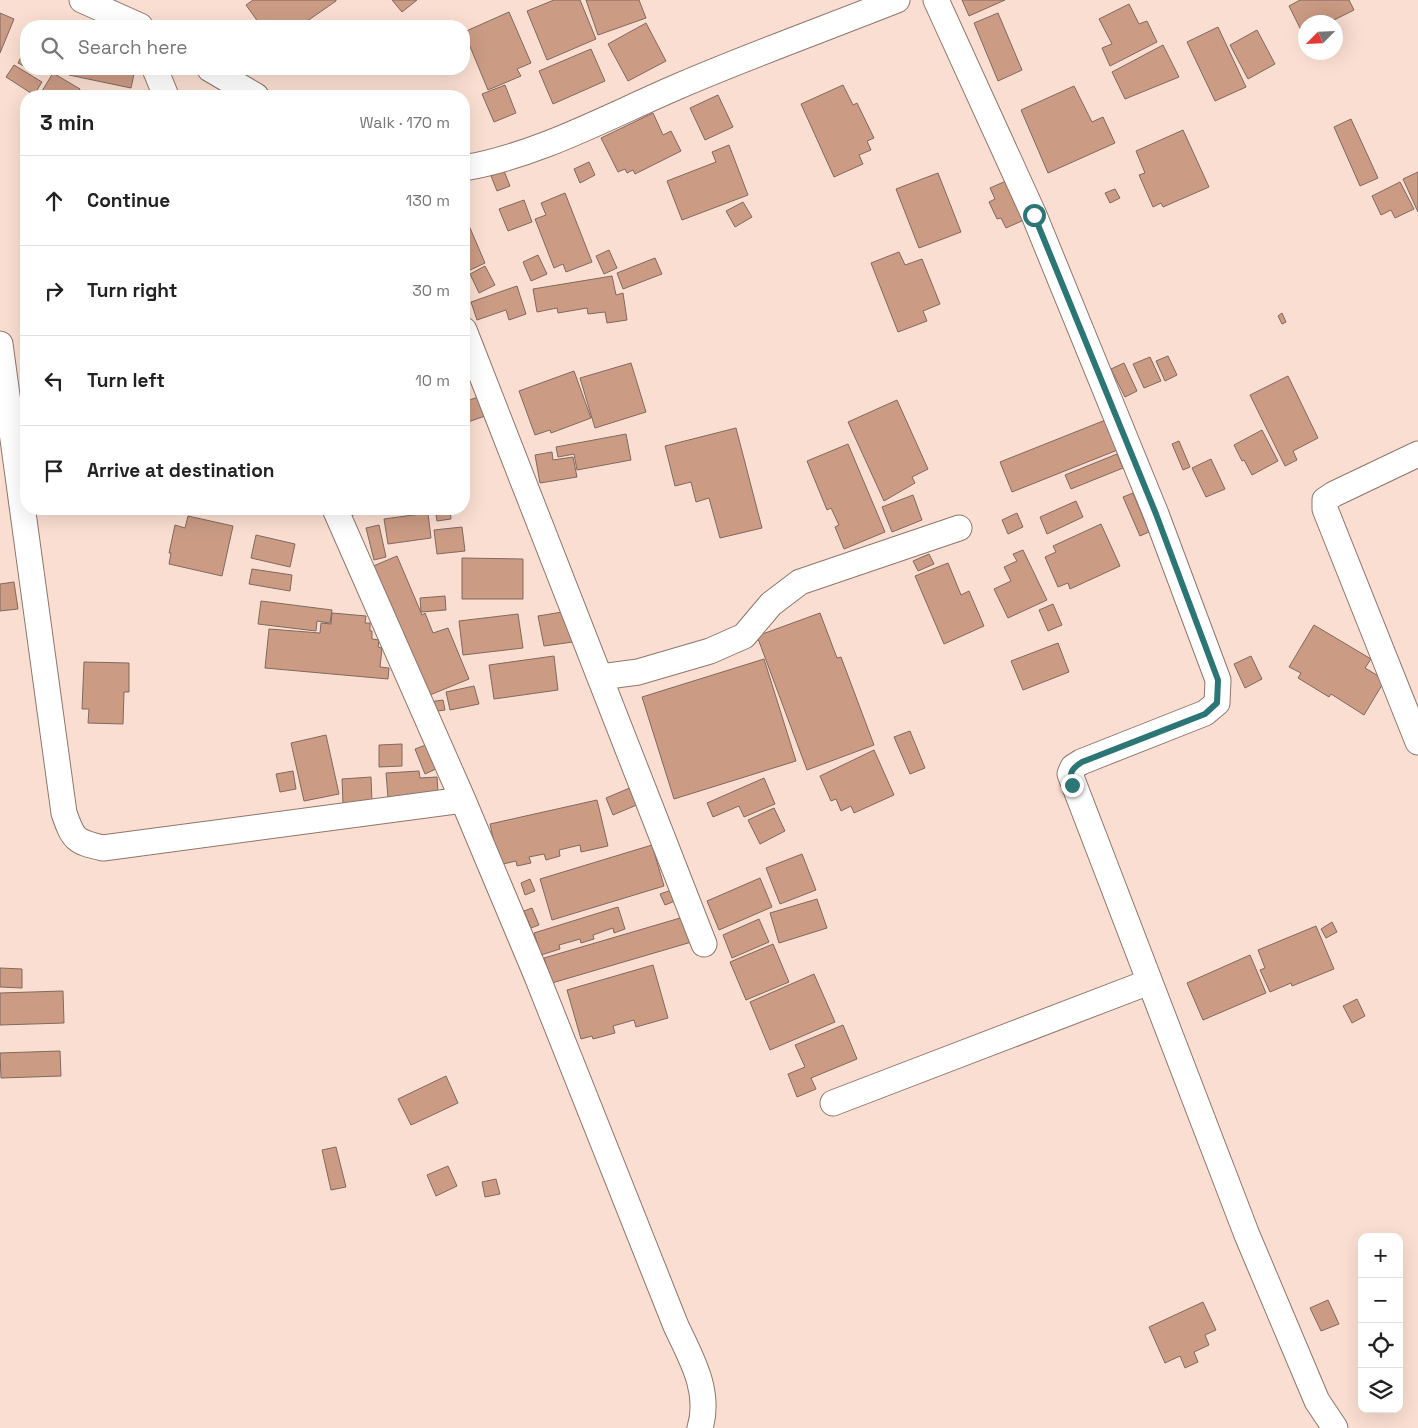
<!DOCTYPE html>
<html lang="en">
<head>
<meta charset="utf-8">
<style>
  :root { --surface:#fff; --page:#f6f6f6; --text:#222; --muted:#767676; --line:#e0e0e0 }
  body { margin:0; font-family:"Space Grotesk",sans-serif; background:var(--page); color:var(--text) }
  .controls { position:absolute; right:15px; bottom:15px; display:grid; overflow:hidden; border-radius:10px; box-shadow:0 5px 20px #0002 }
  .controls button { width:45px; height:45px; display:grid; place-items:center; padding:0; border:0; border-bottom:1px solid var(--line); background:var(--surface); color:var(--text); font:25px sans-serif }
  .compass { position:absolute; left:1298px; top:15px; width:45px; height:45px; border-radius:50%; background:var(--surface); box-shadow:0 5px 20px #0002; rotate:246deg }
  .stop { position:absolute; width:15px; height:15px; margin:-11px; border:4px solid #2c7676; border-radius:50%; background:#fff }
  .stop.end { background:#2c7676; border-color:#fff; box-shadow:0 1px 5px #0008 }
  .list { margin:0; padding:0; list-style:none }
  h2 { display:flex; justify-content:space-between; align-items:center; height:65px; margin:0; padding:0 20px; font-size:21px }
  h2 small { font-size:16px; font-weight:400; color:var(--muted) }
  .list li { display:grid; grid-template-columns:32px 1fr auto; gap:15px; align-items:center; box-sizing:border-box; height:90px; padding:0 20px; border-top:1px solid var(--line) }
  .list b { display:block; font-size:19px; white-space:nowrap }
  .list em { font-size:16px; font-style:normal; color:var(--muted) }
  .icon { flex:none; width:28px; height:28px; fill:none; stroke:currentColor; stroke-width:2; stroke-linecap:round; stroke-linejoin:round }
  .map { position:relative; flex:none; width:1418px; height:1428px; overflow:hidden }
  .search { position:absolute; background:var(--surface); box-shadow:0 5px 20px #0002; left:20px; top:20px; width:450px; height:55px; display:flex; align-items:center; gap:12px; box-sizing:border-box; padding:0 18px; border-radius:20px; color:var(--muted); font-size:19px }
  .panel { position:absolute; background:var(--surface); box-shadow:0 5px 20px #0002; left:20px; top:90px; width:450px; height:425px; border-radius:20px }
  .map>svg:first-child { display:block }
</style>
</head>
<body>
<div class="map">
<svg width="1418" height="1428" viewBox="0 0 1418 1428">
  <rect width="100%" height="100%" fill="#faded1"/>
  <path fill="#cb9b84" stroke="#81695e" d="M253,0H336V1L300,26H272L269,22L261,26L246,5Z
    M392,0H417L402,12Z
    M554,0H580L596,39L547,60L527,11Z
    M586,0H639L646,18L598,35Z
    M962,0H1005L969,16Z
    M1300,0H1349L1354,10L1330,22H1306L1304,36L1289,6Z
    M1129,4L1139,24L1147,21L1157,42L1110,66L1102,48L1112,44L1099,19Z
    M509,12L531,63L517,69L521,76L488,90L464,32Z
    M0,13L14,19L0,53Z
    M998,13L1022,70L998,81L974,23Z
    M646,23L666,61L628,81L608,44Z
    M1218,27L1246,87L1215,101L1187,42Z
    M1257,30L1275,64L1248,79L1230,45Z
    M1163,45L1179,77L1125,99L1112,72Z
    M26,47V67L18,63Z
    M591,49L605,81L553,104L539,71Z
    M14,65L42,82L34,95L6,77Z
    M71,69H135L131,88L69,75Z
    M53,73L80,89L76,96H39Z
    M505,85L516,113L494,122L482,94Z
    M843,85L853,105L857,103L874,138L867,141L871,150L859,155L863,164L834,177L801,104Z
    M1074,86L1092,122L1103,117L1115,143L1048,173L1021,110Z
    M718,95L733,127L705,140L690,108Z
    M653,113L663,135L671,131L681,151L635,174L633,170L627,173L625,169L618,172L601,138Z
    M1351,119L1378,178L1360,186L1334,127Z
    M1183,130L1209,187L1163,207L1161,203L1153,207L1139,175L1145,173L1136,151Z
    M729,145L748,195L682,220L667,181L716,162L712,152Z
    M589,162L595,175L580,183L574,169Z
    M504,171L510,186L497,191L491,176Z
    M1418,172V212L1403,179Z
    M938,173L961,232L919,248L896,189Z
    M1006,181L1024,220L1006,228L1001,218L997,219L989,202L995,199L990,188Z
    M1400,182L1414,209L1395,218L1391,210L1381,215L1372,196Z
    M1115,189L1120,198L1110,203L1105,193Z
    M565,193L592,262L566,272L563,264L554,268L535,219L546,215L541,203Z
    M524,200L532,222L508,231L499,209Z
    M743,202L752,217L735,227L726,211Z
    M464,214L485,263L464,273Z
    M609,250L617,268L604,274L596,256Z
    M899,252L905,265L922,259L940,304L923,311L927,321L898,332L871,263Z
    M538,255L547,274L531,281L523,262Z
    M655,258L662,274L623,289L617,273Z
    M485,266L495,285L479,293L470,274Z
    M612,276L616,295L623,293L627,320L607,323L605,312L588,314L587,308L558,313L557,308L537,312L533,289Z
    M517,286L526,314L509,320L506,310L477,320L471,302Z
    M1282,313L1286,322L1282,324L1278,316Z
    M1168,356L1177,375L1165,381L1156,361Z
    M1150,357L1161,381L1144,388L1133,364Z
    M631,363L646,412L595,428L580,378Z
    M1124,363L1137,391L1125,397L1111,369Z
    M574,371L591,418L551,433L550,430L535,435L519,391Z
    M1288,376L1318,438L1293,451L1297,460L1285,466L1250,395Z
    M478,397L485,416L468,422L464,402Z
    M897,400L928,469L912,477L915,483L884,501L848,422Z
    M1108,419L1120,449L1012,492L1000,462Z
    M736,428L762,528L720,538L709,498L696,502L691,482L675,486L665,446Z
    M1262,430L1278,461L1252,475L1244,460L1242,461L1234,445Z
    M626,434L631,460L577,470L574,454L558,457L556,447Z
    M1179,441L1190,467L1183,470L1172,444Z
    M848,444L885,532L844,549L835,527L839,525L831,508L827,510L807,461Z
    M552,452L553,460L573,457L577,477L540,483L535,455Z
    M1117,454L1123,468L1071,489L1065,475Z
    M1211,459L1225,489L1206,497L1192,468Z
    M1133,493L1149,532L1140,536L1123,497Z
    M913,495L922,520L892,532L882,507Z
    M1076,501L1083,517L1047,534L1040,517Z
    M210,509H254L253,514Z
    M348,509H367L351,516Z
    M435,509H450L451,519L437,521Z
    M428,513L431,538L388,544L384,519Z
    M1017,513L1023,527L1008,534L1002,520Z
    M188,516L233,526L222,576L169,564L171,553H169L175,525L185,528Z
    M1101,524L1120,566L1070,589L1068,583L1058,587L1045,557L1056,552L1053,546Z
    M379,525L386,557L374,560L366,528Z
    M462,527L465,551L437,554L434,530Z
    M256,535L295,544L290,567L251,558Z
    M1023,550L1047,600L1008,618L994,589L1011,581L1004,567L1017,561L1013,554Z
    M929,554L934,564L918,571L913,561Z
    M397,556L422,615L425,613L433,633L448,628L469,679L425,697L371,567Z
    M462,558L523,559V599H462Z
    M948,563L961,595L969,591L984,626L944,644L915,576Z
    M252,569L292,575L290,591L249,584Z
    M14,582L18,609L0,611V584Z
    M445,596L446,610L421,612L420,598Z
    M261,601L332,610L330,623L317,621L316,631L258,624Z
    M1053,604L1062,625L1048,631L1039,610Z
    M568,611L573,642L544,646L538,616Z
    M332,613L366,616L365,623H370V631H372V639L379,640L378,647L382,648L380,667L389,668L388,679L265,668L269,629L320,633L321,623L331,624Z
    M820,613L837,658L841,657L874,745L807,770L757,636Z
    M518,614L523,648L463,655L459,621Z
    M1314,625L1371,659L1365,668L1385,680L1364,715L1331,694L1329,697L1298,678L1301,673L1289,667Z
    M1058,643L1069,672L1023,690L1011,661Z
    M554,656L558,690L494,699L489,665Z
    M1251,656L1262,679L1245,688L1234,664Z
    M764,659L796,761L674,799L642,697Z
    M84,662L129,663V692H124L123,724L88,723L89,709H82Z
    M474,686L479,704L450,710L446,692Z
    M443,700L445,710L431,712L429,702Z
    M910,731L925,768L910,774L894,737Z
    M326,735L339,794L304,801L291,743Z
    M402,744V766L379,767V745Z
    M426,745L436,769L425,774L415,749Z
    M874,750L894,795L854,813L851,806L841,811L836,799L831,801L820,776Z
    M293,771L296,789L280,792L276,774Z
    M419,771L420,778L437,777L438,793L388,798L386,773Z
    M371,777L372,803L343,804L342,779Z
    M764,778L775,804L744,817L739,806L713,817L707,803Z
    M632,787L639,804L613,815L606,798Z
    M597,800L608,846L581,852L580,845L559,850L560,856L546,860L544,854L529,857L531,863L517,866L516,861L499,865L490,824Z
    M774,808L785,831L760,844L748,820Z
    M652,845L664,886L552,920L540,879Z
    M802,854L816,890L780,904L766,868Z
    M760,878L772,907L719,930L707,901Z
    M530,879L535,891L525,895L521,883Z
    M677,888L680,899L665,905L660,894Z
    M817,899L827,928L779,943L770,913Z
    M618,907L625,929L614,933L613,928L593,935L594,939L581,943L580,939L559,945L560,949L541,955L534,933Z
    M532,908L539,925L531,928L524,911Z
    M687,916L695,941L552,983L544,958Z
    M759,919L769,942L732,958L723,935Z
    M1332,922L1337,932L1326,938L1321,929Z
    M1316,926L1334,969L1292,986L1291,983L1270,992L1260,970L1265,968L1258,950Z
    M773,944L789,982L746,1000L730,962Z
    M1250,955L1266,993L1203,1020L1187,983Z
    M653,965L668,1018L636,1027L634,1020L613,1026L615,1033L593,1039L592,1036L581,1039L567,990Z
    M0,968L22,969V988L0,987Z
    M814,974L835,1022L770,1050L750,1002Z
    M63,991L64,1023L0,1025V993Z
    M1357,999L1365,1016L1352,1023L1343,1006Z
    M843,1025L857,1059L811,1078L816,1089L797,1097L788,1074L805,1067L795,1045Z
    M60,1051L61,1076L1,1078L0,1053Z
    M446,1076L458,1103L411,1125L398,1099Z
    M336,1147L346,1187L331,1190L322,1150Z
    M448,1166L457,1186L436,1196L427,1175Z
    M496,1179L500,1194L485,1197L482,1182Z
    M1328,1300L1339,1324L1321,1331L1310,1308Z
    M1203,1302L1216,1330L1205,1335L1209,1345L1194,1352L1198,1362L1185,1368L1180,1356L1165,1363L1149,1327Z"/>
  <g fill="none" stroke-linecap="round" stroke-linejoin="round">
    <defs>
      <path id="street" d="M82,0L140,26
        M936,0L1034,215L1156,514L1218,680L1217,703L1205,713L1081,762L1073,767L1070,774L1247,1235L1317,1401L1335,1428
        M155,69L166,96
        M210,69L256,96
        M464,168C539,155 609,116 679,86C751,55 824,29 897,0
        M464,330L704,944
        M0,344L64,813C73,839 75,842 103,848L463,800
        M1418,454L1334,494L1325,500V509L1418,742
        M335,509L463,800L536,974L676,1326C691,1358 711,1391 700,1428
        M601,677L638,672L710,651L744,636L771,604L800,582L959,528
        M833,1103L1149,982"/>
    </defs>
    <use href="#street" stroke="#8f766b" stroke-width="27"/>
    <use href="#street" stroke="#fff" stroke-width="25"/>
  </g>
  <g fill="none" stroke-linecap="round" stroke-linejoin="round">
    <path stroke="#2c7676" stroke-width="6" d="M1034,215L1156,514L1218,680L1217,703L1205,714L1082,762C1071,769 1069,773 1072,785"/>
  </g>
</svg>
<div class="controls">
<button>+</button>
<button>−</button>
<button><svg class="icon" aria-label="locate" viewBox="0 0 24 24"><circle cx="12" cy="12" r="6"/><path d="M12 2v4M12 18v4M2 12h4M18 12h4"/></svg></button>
<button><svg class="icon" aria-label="layers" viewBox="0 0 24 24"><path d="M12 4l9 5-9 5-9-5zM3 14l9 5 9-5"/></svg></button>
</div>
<svg class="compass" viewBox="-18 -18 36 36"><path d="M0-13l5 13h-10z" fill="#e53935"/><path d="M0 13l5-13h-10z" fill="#767676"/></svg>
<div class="stop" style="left:1034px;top:215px"></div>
<div class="stop end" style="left:1072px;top:785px"></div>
<div class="search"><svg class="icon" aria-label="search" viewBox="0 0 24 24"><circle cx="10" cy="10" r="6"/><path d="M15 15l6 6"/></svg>Search here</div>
<section class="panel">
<h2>3 min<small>Walk · 170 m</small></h2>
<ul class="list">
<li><svg class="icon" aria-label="ahead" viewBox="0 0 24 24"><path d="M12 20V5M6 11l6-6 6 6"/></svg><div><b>Continue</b></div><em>130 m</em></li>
<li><svg class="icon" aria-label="right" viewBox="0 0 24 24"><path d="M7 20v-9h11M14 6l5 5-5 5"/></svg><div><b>Turn right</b></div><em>30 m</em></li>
<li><svg class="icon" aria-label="left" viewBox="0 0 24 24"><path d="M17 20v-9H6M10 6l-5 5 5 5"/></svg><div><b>Turn left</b></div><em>10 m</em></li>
<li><svg class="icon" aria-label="arrive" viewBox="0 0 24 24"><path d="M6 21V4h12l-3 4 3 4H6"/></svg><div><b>Arrive at destination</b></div></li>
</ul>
</section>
</div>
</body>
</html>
